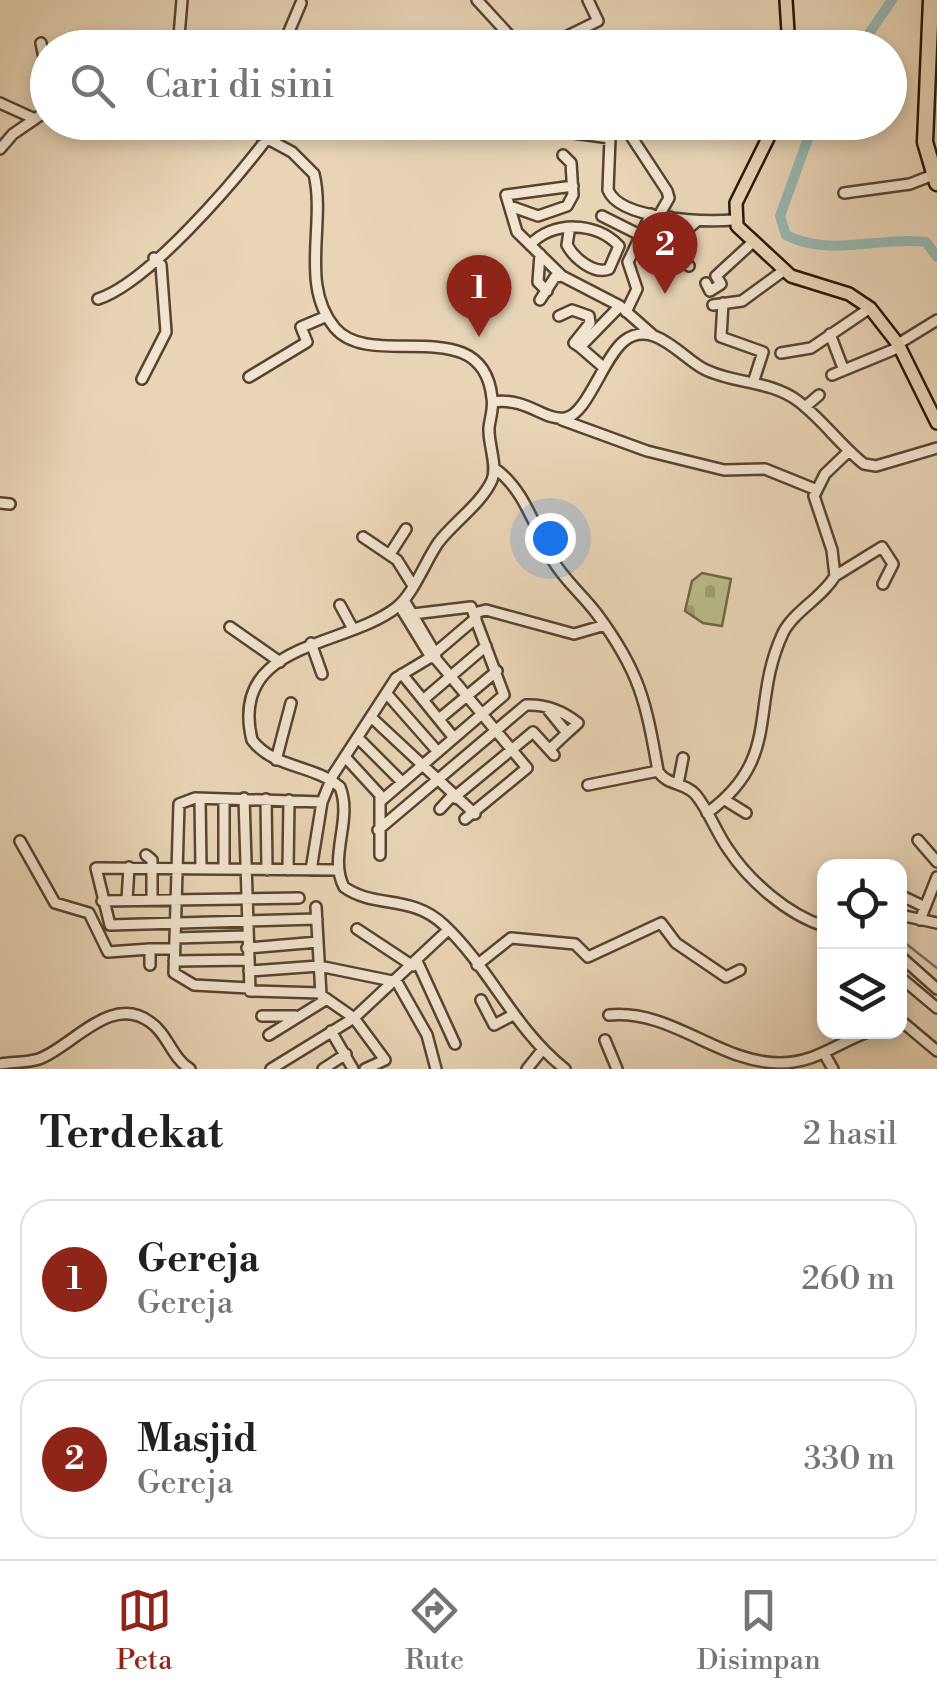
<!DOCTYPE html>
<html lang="id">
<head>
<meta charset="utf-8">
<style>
  :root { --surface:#fff; --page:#f2f2f2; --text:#202124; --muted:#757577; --line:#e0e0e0; --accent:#8f2418 }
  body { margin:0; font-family:"Libre Bodoni",serif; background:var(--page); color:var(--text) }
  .controls { position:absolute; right:30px; bottom:30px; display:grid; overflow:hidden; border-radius:20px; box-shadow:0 5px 15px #0003 }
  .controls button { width:90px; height:90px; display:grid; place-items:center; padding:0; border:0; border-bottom:2px solid var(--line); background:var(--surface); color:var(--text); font:50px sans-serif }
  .you { position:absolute; left:550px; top:538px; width:35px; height:35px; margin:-25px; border:8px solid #fff; border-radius:50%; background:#1a73e8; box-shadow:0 0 0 15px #1a73e833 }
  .badge { display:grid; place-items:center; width:65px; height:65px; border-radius:50%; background:var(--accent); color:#fff; font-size:32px; font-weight:700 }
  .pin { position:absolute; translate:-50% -82px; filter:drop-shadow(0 2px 5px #0008) }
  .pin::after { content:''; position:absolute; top:52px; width:35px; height:30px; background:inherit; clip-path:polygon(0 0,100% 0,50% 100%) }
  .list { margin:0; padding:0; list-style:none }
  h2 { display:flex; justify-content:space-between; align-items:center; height:130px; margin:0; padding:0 40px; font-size:42px }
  h2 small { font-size:32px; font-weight:400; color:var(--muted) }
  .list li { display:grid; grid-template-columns:65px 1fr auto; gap:30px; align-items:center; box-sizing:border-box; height:160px; margin:0 20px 20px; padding:0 20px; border:2px solid var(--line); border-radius:30px }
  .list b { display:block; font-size:38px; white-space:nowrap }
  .list p { margin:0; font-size:32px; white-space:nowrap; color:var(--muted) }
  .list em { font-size:32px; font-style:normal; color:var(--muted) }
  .icon { flex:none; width:55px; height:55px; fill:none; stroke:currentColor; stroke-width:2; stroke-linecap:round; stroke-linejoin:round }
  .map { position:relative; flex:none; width:937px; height:1069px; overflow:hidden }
  .search { position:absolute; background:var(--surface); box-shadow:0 5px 15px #0003; left:30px; right:30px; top:30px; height:110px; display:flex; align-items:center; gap:25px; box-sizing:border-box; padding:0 35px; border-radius:55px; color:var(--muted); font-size:38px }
  .sheet { height:490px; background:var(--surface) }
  nav { display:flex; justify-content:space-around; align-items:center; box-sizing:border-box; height:140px; border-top:2px solid var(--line); background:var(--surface); font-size:28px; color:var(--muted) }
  nav a { display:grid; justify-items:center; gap:5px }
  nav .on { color:var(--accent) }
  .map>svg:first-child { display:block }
</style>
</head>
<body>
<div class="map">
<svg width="937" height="1069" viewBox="0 0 937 1069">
  <defs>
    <pattern id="cemetery-stones" width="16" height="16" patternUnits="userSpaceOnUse" patternTransform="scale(2.5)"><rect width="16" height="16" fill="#b9bc8c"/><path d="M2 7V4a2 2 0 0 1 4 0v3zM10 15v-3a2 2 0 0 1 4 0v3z" fill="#9fa177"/></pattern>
  </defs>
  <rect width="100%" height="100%" fill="#e9d5b6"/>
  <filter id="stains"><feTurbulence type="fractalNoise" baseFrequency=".002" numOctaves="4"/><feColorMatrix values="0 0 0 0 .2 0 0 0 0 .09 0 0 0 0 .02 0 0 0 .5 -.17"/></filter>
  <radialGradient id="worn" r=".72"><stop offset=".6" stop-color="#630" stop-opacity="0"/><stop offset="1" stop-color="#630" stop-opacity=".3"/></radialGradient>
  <path fill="url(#cemetery-stones)" stroke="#706846" stroke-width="2.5" d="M702,573L731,579L722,626L703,623L685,611L692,581Z"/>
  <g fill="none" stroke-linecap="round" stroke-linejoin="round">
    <path stroke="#6b766b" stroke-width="2.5" d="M900,939L937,968"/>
    <path stroke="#97b8b2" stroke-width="10" d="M859,48L892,0
      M814,122L780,216L786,235C830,258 879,236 926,242L937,257"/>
    <defs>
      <path id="minor" d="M477,0L521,48
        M41,43L48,77
        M178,48L182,0
        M282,48L301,3
        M543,48L598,21L588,0
        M0,103L33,118
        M236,122L292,152L314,174C326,224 299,285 335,328C372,372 483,310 492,398C494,408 490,418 489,428C488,444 498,466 492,480C482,503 453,523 438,543C425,562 414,593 397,607C346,648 228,641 252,740C274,769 313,764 340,787C353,820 328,857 344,887C375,909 411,894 444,925C490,968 514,1029 565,1069
        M613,122L627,130L667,191L669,198L661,212
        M522,126L610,138L608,190C620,220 703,222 734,220
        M0,149L13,134L48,110
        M573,186L506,195L517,232L562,276L620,306L654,336
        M844,193L910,184L933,175
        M510,206L538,216L567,206L573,195L571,163L563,155
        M602,216L640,235
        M530,245C552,221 596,221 619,246L609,269C594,275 574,258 567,245L569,232
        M672,245L689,266
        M664,249L696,222
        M664,249L661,246L670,217
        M540,254L538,282L547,291
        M706,283L710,291L721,284L716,276L753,242
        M98,299C148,283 233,183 266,140
        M540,300L555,277L562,276
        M723,303L721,337L763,352L753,383
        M713,305L742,301L783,271
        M626,312L637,289L628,262L651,214
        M559,316L572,310L589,316L590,323L574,343L580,347
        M830,334L843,368
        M898,344L937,320
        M781,353L811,348L870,308
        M602,366L580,347L620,306
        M832,375L900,347
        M249,377L307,342L301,327L327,316
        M142,379L166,332L161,265L154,258
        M493,402C527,397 544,421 565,418C587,415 603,358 624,341C653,318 682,358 704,369C733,384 770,380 798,401C822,419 840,445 864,464L876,466L937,448
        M805,407L819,395
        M562,420L647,451L724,470L765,469L817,490
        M494,468C524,488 535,529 552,559C564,580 582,594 597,614C640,672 646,702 658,771
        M0,503L10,504
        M363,537L397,560L412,584
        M390,554L406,529
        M835,576L882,547L893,564L883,584
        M404,600L435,653
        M340,605L353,629
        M399,605L429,654
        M474,613L486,610L574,634L605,625
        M230,627L280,662
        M311,643L322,674
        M436,659L527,768L465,819
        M402,674L454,738
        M387,694L438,752
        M423,700L486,646
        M546,707L567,733L550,749
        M371,717L475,814
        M439,719L497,671
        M358,738L402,782
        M347,759L380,795V855
        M276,760L291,703
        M658,771C667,786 685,782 696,795C709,811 716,832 728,849C749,881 788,915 824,926
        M678,784L683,758
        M588,785L658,771
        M457,795L533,732L554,755
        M244,798L250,991L321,993
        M200,799L201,868
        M266,799L267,870
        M382,800L504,695L471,607L413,614
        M725,800L746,813
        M440,809L451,797L458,799
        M707,813C783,758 749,706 783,633C794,611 822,598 835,576L832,550L814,496L825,474L849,451
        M378,830L526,705C546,704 563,711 578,723L567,733
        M918,840L937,862
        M20,841L55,903L89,913L108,952L150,949
        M146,855L152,860V899
        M224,868V799
        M288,870L289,800
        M311,870L322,802L333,775L396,678L431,657L436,659L435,653L476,618
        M900,895L925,907
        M127,900L129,867
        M102,901L299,898
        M316,907L321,995L354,1018L385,1060L365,1069
        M900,915L937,923
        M317,919L110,925L96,868L337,870
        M920,920L937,877
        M357,929L413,966
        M175,938L246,936
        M247,948L318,942
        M900,956L937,989
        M174,961L248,960
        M417,961L455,1044
        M150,965V949H174
        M477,965L511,938L575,944L588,957L661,923L676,943L726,977L740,970
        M249,971L319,966L397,982L427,1035L436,1069
        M900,977L937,1008
        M249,988L194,985L174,973L179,804L195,798L322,802
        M481,1000L494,1025L513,1015
        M609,1015C672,1009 719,1063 780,1063C816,1063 837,1043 868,1032
        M262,1016H295
        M900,1020L937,1051
        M331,1031L353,1069
        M269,1035L327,999
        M605,1040L617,1069
        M825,1055L833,1069
        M0,1064C13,1062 26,1063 39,1059C72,1047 111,993 150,1022C168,1034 171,1057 190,1069
        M271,1069L354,1018L448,930
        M323,1069L346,1054
        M527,1069L543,1049"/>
      <path id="major" d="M786,0L789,48
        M776,122L736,203L737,226L791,276L849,294L870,308L898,344L937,423"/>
      <path id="highway" d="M931,0L925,142L937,183"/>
    </defs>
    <use href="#minor" stroke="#58442e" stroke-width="14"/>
    <use href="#major" stroke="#281401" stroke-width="16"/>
    <use href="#highway" stroke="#281401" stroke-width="19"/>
    <use href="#minor" stroke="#f1e4d0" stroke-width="9"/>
    <use href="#major" stroke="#e9d5b6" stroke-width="11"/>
    <use href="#highway" stroke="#e9d5b6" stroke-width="14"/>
  </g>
  <rect width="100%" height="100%" filter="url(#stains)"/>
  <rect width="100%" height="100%" fill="url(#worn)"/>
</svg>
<div class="controls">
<button><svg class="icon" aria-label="locate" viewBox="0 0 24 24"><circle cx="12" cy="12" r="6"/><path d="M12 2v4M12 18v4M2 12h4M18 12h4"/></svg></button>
<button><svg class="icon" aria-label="layers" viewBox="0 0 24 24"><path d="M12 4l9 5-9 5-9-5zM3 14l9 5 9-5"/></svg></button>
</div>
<div class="you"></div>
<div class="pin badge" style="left:479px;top:337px">1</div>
<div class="pin badge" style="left:665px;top:294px">2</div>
<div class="search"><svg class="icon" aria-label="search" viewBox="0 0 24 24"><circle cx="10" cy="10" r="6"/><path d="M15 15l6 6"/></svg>Cari di sini</div>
</div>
<section class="sheet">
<h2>Terdekat<small>2 hasil</small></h2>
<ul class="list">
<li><span class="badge">1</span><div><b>Gereja</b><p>Gereja</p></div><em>260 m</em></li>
<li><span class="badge">2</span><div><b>Masjid</b><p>Gereja</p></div><em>330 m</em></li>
</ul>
</section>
<nav>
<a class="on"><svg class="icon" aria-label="map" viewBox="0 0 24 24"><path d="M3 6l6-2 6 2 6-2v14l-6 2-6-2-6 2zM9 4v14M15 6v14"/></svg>Peta</a>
<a><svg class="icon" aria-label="directions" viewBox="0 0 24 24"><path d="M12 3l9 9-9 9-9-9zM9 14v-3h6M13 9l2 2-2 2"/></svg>Rute</a>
<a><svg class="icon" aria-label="saved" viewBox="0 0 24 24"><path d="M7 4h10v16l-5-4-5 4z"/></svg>Disimpan</a>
</nav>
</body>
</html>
